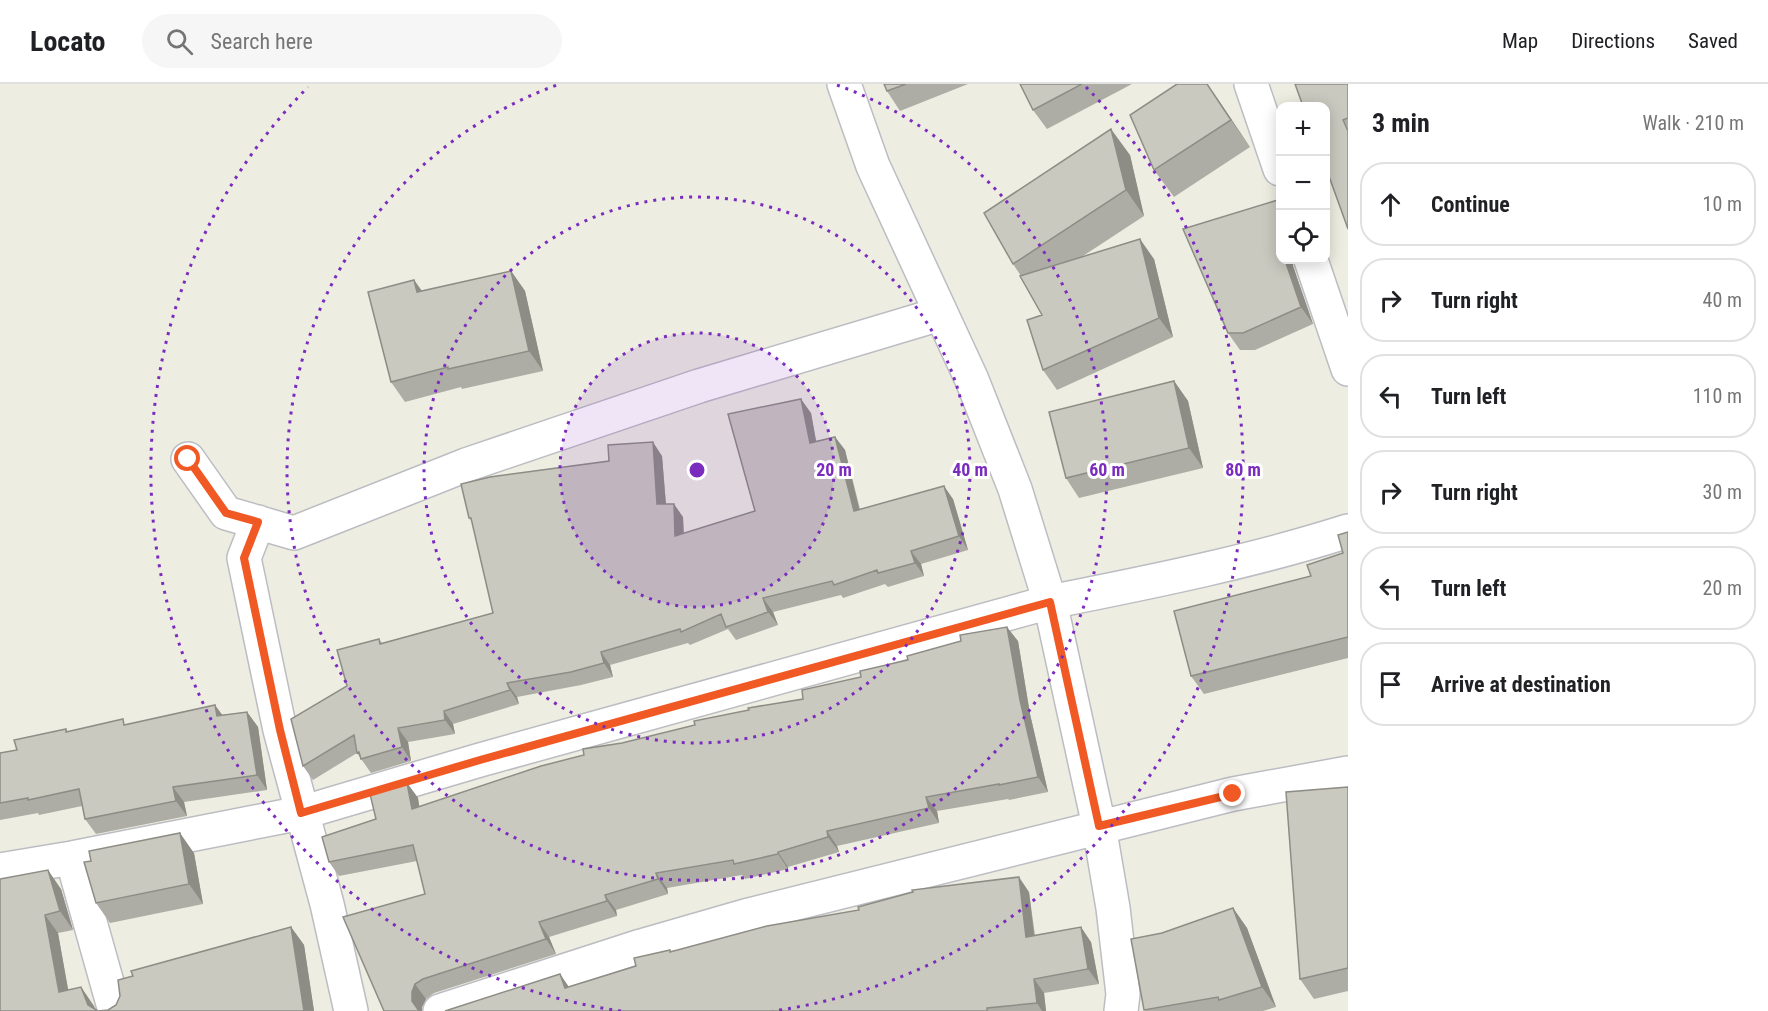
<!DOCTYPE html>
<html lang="en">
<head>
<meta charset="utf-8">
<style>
  :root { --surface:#fff; --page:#f6f6f6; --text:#202124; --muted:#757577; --line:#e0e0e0 }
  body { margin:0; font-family:"Roboto Condensed",sans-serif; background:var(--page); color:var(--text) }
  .controls { position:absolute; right:18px; top:18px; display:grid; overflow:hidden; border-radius:12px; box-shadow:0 3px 15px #0003 }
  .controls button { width:54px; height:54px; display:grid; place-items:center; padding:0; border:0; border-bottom:2px solid var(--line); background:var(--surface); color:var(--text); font:30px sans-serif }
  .stop { position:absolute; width:18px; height:18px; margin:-14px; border:4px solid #f15924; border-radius:50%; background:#fff }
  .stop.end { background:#f15924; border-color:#fff; box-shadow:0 2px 6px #0008 }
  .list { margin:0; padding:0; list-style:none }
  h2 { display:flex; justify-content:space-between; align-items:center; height:78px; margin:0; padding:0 24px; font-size:26px }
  h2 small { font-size:20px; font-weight:400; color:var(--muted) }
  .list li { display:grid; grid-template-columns:39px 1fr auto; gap:18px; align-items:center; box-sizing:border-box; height:84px; margin:0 12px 12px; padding:0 12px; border:2px solid var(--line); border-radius:24px }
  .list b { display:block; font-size:22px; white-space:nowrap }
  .list em { font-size:20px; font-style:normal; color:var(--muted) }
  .icon { flex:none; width:33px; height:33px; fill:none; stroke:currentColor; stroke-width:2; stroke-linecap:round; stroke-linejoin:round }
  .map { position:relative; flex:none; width:1348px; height:927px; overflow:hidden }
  header { display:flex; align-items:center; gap:36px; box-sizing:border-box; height:84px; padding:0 30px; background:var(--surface); border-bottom:2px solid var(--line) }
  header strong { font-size:28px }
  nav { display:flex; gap:33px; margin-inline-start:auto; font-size:21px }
  .search { width:420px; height:54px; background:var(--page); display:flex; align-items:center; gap:15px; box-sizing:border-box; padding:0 21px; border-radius:33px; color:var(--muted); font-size:22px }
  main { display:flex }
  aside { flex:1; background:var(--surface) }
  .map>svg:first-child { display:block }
</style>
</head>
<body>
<header>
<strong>Locato</strong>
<div class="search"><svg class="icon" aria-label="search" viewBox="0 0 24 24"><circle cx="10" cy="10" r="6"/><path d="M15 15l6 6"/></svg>Search here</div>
<nav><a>Map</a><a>Directions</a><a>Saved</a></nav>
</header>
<main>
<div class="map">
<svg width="1348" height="927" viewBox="0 0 1348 927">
  <rect width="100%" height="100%" fill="#edede1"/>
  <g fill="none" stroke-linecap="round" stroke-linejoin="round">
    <defs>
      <path id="minor" d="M844,0L873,82L972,296L1015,405L1050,518L1099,742L1113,824L1123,910L1121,927
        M1251,0L1280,85
        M1311,176L1348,285
        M188,375L226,429L294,449L466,381L699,302L940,230
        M258,438L244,474L280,646L327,820L351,927
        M72,774L115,927
        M0,786L72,774L301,729L480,676L1050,518C1150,498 1251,478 1348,447
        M440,927L641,862L745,832L1233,710L1348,689"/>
    </defs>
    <use href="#minor" stroke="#bcbdc3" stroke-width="36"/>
    <use href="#minor" stroke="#fff" stroke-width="33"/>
  </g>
  <path fill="#aeada5" d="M884,0H968L900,27L887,7Z
    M1020,0H1132L1047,45L1033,26Z
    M1295,0H1348V145Z
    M1217,14L1250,63L1174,113L1154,86Z
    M1130,71L1144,132L1083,172L1154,175L1173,253L1057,306L1043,286L1042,231L1021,192L1013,180Z
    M1281,176H1293V182L1313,240L1255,266H1240L1228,249Z
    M511,187L525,207L543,287L462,305L461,303L405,318L391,298L414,196L422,207Z
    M1174,297L1188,317L1203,384L1079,414L1066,394Z
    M811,329L816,357L835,353L845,366L860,425L953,415L968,466L921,480L924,492L888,503L885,500L843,514L841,511L773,528L778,541L736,556L728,545L690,561L688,559L610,581L613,593L581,601L517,613L519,620L453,640L455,650L408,658L411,677L371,689L357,669L313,696L303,682L347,602L379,555L382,559L493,529L473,439L469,434L662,372L666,420L683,433L684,449L755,427Z
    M1348,448V574L1204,610L1191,592L1311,492L1343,469Z
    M1018,557L1030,630L1048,708L1009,716L1008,715L937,727L939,739L837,762L839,768L788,783V785L745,795L742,791L667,804L668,810L616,826L617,832L549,853L556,870L434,909L426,915L422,923L384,927L425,810L417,777L339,792L329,778L376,735L407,699L418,714L419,723L622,659L803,615Z
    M247,628L258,643L267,706L184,718L187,732L96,750L85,735L82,722L39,731L38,729L0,736V669L17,666L66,645L68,648Z
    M1348,703V907L1314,915L1300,895Z
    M194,769L203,820L110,839L96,819L91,777Z
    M0,795L61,805L73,846L58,849L68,906L81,903L95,925L98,927L108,926L116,921L133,892L291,843L304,861L314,927H0Z
    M1029,808L1035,851L1091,858L1099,900L1044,909L1046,927H445L560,890L569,903L636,882L670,866L671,867Z
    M1233,824L1247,844L1276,923L1263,927H1145L1144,926L1162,849Z"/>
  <path fill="#8d8d86" d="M1207,0L1217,14L1250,63L1231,36Z
    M1111,45L1130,71L1144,132L1126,106Z
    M1140,155L1154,175L1173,253L1159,234Z
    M1285,176H1293V182L1313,240L1301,223Z
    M511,187L525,207L543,287L529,267Z
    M414,196L428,216L417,208Z
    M1174,297L1188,317L1203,384L1189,364Z
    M801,315L811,329L819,373L810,359Z
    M835,353L845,366L863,441L854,427Z
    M653,358L662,372L667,434L657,420Z
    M944,402L953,415L968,466L959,452Z
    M674,420L683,433L684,466L675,452Z
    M911,467L921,480L924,492L915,479Z
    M763,514L773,528L778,541L768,528Z
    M1007,543L1018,557L1030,630L1048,708L1038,693L1020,616Z
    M601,568L610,581L613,593L604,579Z
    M507,599L517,613L519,620L510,606Z
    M215,621L226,636L217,632Z
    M444,627L453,640L455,650L445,636Z
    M247,628L258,643L267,706L257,691Z
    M398,644L408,658L411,677L402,663Z
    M407,699L418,714L422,740L412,725Z
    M173,703L184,718L187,732L176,717Z
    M926,713L937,727L939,739L929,724Z
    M827,747L837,762L839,768L828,753Z
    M180,749L194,769L203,820L189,800Z
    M778,768L788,783V785L778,770Z
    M48,786L61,805L73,846L60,827Z
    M656,789L667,804L668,810L658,795Z
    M1019,793L1029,808L1036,868L1026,853Z
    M605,811L616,826L617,832L607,817Z
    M1233,824L1247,844L1276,923L1262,903Z
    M45,831L58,849L72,927L59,908Z
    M539,838L549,853L556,870L546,855Z
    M291,843L304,861L314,927H304Z
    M1081,843L1091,858L1099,900L1088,885Z
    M560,890L570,905L565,904Z
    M1034,895L1044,909L1046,927H1042L1037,919Z
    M415,900L426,915L422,923V927H418L412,917V908Z
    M81,903L94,922L96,927L88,921Z"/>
  <path fill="#cac9c0" stroke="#8d8d86" stroke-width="1.5" d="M884,0H906L887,7Z
    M1020,0H1082L1033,26Z
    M1177,0H1207L1231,36L1154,86L1130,31Z
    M1295,0H1348V34L1343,36L1348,47V145L1326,84V22H1303Z
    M1111,45L1126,106L1013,180L984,129Z
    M1281,115V176H1285L1301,223L1243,249H1228L1183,145Z
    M1140,155L1159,234L1043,286L1027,236L1042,231L1020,192Z
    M511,187L529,267L448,285V283L391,298L368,208L414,196L417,208Z
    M1174,297L1189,364L1066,394L1049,328Z
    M801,315L810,359L835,353L854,427L944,402L959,452L911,467L915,479L878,489L877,486L834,501L832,497L763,514L768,528L726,543L721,530L681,548L680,545L601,568L604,579L571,588L507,599L510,606L444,627L445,636L398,644L402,663L361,675L359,668L357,669L354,651L303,682L291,635L347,602L337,566L379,555L380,560L493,529L471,434H469L461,400L490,393L609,377L608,361L653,358L657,420H674L675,452L755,427L728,330Z
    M1348,448V553L1191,592L1174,527L1311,492L1307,481L1343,469L1338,451Z
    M1007,543L1020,616L1038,693L999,701V700L926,713L929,724L827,747L828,753L778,768V770L734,780L733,776L656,789L658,795L605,811L607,817L539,838L546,855L423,895L415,900L412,908V917L419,927H384L343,833L425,810L413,761L329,778L322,753L376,735L370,710L407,699L412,725L541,682L584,671L583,665L622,659L695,641L694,637L749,626L748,624L803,615L802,606L861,593L860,587L908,576L907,572L961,557L960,551Z
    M215,621L217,632L247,628L257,691L173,703L176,717L85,735L79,705L28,716V714L0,719V669L17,666L14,656L66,645V648L123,635L124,641Z
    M1348,703V884L1300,895L1286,708Z
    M180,749L189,800L96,819L84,778L91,777L89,767Z
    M48,786L60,827L45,831L59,908L81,903L88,921L98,927L108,926L116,921L120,912L118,896L133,892L131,887L291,843L304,927H0V795Z
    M1019,793L1026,853L1081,843L1088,885L1034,895L1037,919L987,924V927H445L560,890L565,904L636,882L634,874L670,866V868L767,842L859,826L858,823L913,808L912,806Z
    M1233,824L1262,903L1219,916L1218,913L1144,926L1131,855L1162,849Z"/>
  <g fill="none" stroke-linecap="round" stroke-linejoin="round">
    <path stroke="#f15924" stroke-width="8" d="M188,375L226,429L258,438L244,474L280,646L301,729L480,676L1050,518L1099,742L1233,710"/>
  </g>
  <circle cx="697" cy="386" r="137" fill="#7b2cbf" fill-opacity=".12"/>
  <g fill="none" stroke="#7b2cbf" stroke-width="3" stroke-dasharray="3 6">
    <circle cx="697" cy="386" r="137"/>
    <circle cx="697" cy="386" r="273"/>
    <path d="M837 1A410 410 0 1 1 557 1"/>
    <path d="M621 927A546 546 0 0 1 308 3M1086 3A546 546 0 0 1 773 927"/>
  </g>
  <circle cx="697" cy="386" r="9" fill="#7b2cbf" stroke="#fff" stroke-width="3"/>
  <g font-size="18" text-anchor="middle" font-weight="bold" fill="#7b2cbf" stroke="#fff" stroke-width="6" stroke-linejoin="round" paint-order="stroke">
    <text x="834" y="392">20 m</text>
    <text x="970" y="392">40 m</text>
    <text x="1107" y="392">60 m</text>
    <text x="1243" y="392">80 m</text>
  </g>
</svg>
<div class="controls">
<button>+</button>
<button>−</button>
<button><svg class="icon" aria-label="locate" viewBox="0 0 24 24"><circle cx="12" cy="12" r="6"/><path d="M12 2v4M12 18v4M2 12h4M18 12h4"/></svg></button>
</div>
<div class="stop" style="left:188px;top:375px"></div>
<div class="stop end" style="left:1233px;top:710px"></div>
</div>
<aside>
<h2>3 min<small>Walk · 210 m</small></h2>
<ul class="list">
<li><svg class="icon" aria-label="ahead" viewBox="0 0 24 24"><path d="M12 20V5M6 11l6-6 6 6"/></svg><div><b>Continue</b></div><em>10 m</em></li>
<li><svg class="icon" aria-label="right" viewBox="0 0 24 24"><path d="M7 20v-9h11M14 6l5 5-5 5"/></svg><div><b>Turn right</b></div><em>40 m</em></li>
<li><svg class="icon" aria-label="left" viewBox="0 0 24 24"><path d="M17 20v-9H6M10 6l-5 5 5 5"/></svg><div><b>Turn left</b></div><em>110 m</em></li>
<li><svg class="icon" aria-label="right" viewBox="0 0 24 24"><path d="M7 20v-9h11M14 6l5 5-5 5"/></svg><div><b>Turn right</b></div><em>30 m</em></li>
<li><svg class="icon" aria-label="left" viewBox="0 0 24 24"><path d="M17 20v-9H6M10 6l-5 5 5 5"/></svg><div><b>Turn left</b></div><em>20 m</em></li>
<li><svg class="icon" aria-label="arrive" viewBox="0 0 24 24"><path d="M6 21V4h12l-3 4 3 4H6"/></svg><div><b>Arrive at destination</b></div></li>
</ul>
</aside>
</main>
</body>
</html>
